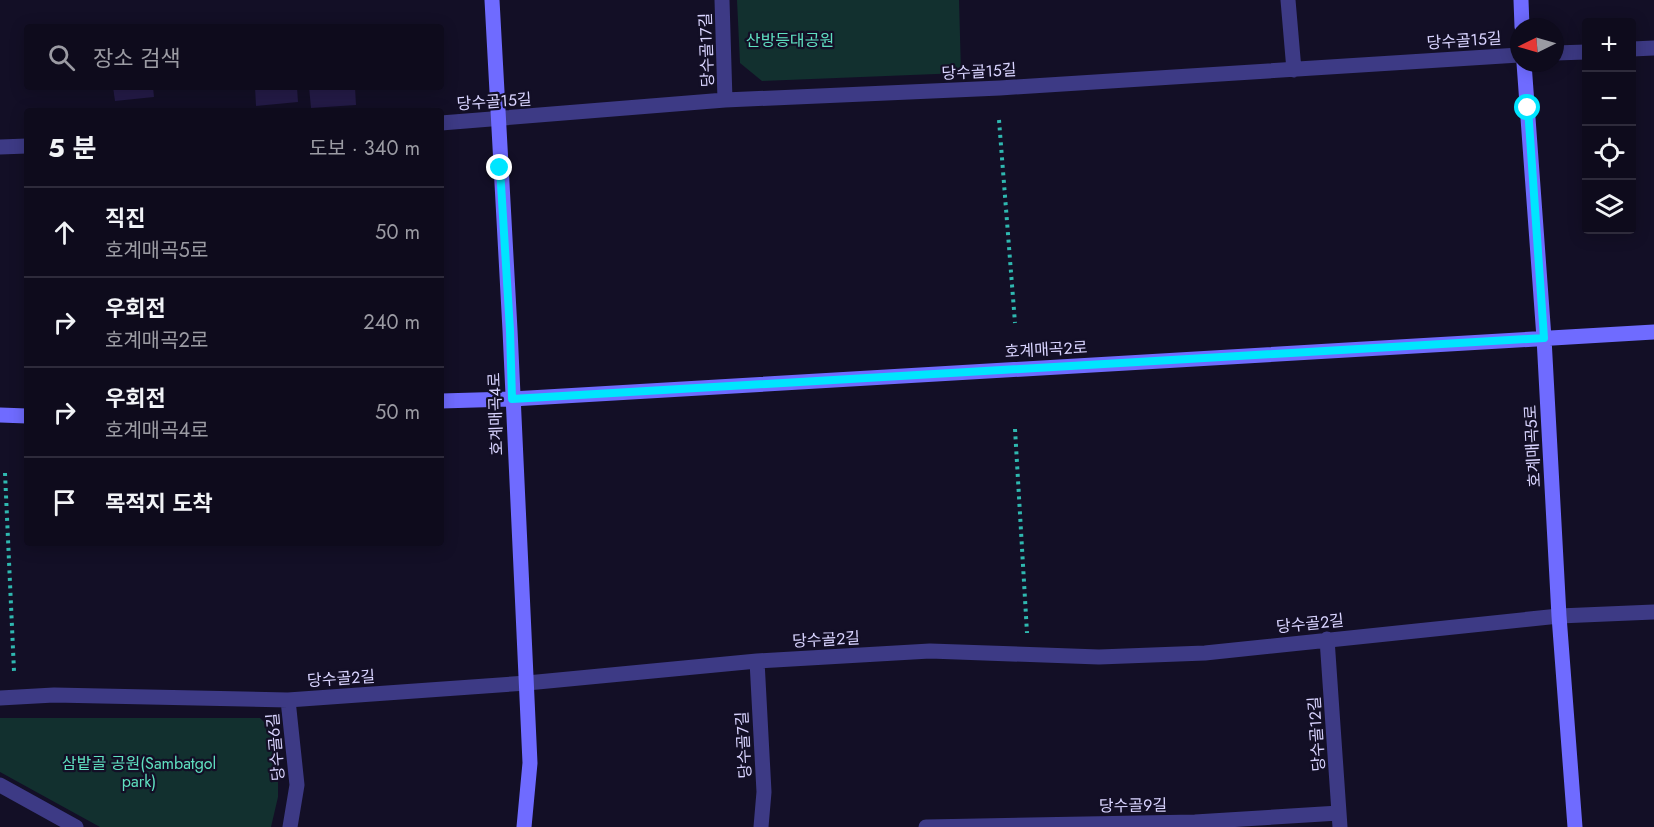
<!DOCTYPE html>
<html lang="ko">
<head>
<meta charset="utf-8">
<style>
  :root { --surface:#0e0b1c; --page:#171425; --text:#f1f3f6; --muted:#9b9ba3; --line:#2e2b3b }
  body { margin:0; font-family:Jost,"Noto Sans KR",sans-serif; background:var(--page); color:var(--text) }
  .controls { position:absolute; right:18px; top:18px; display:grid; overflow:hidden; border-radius:6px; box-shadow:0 3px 15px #0003 }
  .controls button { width:54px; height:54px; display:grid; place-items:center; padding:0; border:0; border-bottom:2px solid var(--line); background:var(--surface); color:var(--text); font:30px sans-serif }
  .compass { position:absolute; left:1510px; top:18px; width:54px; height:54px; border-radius:50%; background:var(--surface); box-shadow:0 3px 15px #0003; rotate:265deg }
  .stop { position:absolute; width:18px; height:18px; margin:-14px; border:4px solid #00e5ff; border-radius:50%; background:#fff }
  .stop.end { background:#00e5ff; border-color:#fff; box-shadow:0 2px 6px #0008 }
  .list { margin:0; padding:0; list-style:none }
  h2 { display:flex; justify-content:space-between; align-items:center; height:78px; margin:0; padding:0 24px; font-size:26px }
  h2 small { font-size:20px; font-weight:400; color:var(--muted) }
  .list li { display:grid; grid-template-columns:39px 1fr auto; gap:18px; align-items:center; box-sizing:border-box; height:90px; padding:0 24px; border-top:2px solid var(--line) }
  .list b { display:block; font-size:22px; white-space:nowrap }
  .list p { margin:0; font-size:20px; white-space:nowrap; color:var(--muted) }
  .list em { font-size:20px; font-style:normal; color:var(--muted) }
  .icon { flex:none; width:33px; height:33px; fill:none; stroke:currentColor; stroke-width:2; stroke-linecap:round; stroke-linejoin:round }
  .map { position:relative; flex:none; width:1654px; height:827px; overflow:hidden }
  .search { position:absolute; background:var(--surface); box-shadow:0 3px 15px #0003; left:24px; top:24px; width:420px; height:66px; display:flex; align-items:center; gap:15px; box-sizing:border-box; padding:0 21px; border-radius:6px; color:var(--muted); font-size:22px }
  .panel { position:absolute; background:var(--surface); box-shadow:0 3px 15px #0003; left:24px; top:108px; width:420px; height:438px; border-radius:6px }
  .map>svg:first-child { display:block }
</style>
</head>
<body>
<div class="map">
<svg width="1654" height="827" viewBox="0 0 1654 827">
  <rect width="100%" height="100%" fill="#130f26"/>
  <path fill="#12302f" d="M737,0H959L961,73L762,81L740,63Z
    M0,718H260L278,736V797L271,827H100L0,772Z"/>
  <path fill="#241b47" d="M113,87H153L154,97L115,101Z
    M255,87H297L298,102L256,106Z
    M309,87H355L356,105L311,108Z"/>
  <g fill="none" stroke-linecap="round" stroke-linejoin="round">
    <path stroke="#2fb8b0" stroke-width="4" stroke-dasharray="3 4.5" stroke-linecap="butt" d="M999,120L1015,323
      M1015,429L1027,633
      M5,473L14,671"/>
    <path stroke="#3d3a85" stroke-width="15" d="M722,0L725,100
      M1288,0L1294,70
      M1632,49L1654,48
      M1555,53L1586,52
      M441,123L725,100L1000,88L1519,55
      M0,147L27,146
      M1327,639L1340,827
      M757,661L764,792L761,827
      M0,698L54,695L288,700L527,683L757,661L930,651L1099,657L1205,653L1559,616L1654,612
      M288,700L297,785L290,827
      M0,785L76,827
      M926,827L1195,822L1339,813"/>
    <path stroke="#6f6bff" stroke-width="15" d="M492,0L510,330L530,763L524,827
      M1521,0L1522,27
      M1524,63L1544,338L1559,616L1575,827
      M441,401L512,399L1654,332
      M0,415L27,416"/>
  </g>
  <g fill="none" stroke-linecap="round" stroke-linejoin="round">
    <path stroke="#00e5ff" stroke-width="8" d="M500,168L510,330L512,399L1544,338L1528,108"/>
  </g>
  <g text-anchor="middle" stroke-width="4.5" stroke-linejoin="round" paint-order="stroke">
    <g font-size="16" fill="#5fe0c0" stroke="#130f26">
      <text x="790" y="46">산방등대공원</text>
      <text x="139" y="769">삼밭골 공원(Sambatgol<tspan x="139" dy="18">park)</tspan></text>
    </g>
    <g font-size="16" fill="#d9d4ff" stroke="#130f26">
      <text transform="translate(1464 40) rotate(-4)" y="6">당수골15길</text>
      <text transform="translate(706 50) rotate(-92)" y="6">당수골17길</text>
      <text transform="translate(979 71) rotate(-3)" y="6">당수골15길</text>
      <text transform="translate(494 101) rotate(-4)" y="6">당수골15길</text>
      <text transform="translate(1046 349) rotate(-3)" y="6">호계매곡2로</text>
      <text transform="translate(495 414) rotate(-92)" y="6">호계매곡4로</text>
      <text transform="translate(1532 446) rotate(-93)" y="6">호계매곡5로</text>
      <text transform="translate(1310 623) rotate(-6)" y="6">당수골2길</text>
      <text transform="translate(826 639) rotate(-3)" y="6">당수골2길</text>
      <text transform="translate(341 678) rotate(-4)" y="6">당수골2길</text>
      <text transform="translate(1316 734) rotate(-94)" y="6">당수골12길</text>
      <text transform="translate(743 745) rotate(-93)" y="6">당수골7길</text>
      <text transform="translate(275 747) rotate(-95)" y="6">당수골6길</text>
      <text transform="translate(1133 805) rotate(-1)" y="6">당수골9길</text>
    </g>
  </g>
</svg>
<div class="controls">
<button>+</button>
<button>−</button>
<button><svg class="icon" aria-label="locate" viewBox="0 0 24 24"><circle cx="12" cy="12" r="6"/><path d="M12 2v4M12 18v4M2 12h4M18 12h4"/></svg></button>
<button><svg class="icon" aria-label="layers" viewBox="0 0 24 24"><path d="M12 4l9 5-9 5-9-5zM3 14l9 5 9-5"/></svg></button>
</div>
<svg class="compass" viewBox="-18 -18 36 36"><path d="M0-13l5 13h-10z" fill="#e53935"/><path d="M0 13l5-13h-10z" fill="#9b9ba3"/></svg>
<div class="stop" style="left:1528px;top:108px"></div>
<div class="stop end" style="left:500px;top:168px"></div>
<div class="search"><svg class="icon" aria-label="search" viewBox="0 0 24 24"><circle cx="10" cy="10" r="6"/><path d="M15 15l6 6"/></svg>장소 검색</div>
<section class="panel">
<h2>5 분<small>도보 · 340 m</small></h2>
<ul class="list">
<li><svg class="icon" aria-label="ahead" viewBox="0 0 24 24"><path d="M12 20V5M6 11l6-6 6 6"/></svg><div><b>직진</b><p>호계매곡5로</p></div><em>50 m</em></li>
<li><svg class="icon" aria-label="right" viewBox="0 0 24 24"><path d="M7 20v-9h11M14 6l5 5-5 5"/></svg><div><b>우회전</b><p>호계매곡2로</p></div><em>240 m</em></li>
<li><svg class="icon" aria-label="right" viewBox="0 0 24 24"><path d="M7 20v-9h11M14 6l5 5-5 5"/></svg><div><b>우회전</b><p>호계매곡4로</p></div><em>50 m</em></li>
<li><svg class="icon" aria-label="arrive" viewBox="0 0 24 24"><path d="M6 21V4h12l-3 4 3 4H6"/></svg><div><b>목적지 도착</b></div></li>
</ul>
</section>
</div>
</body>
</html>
